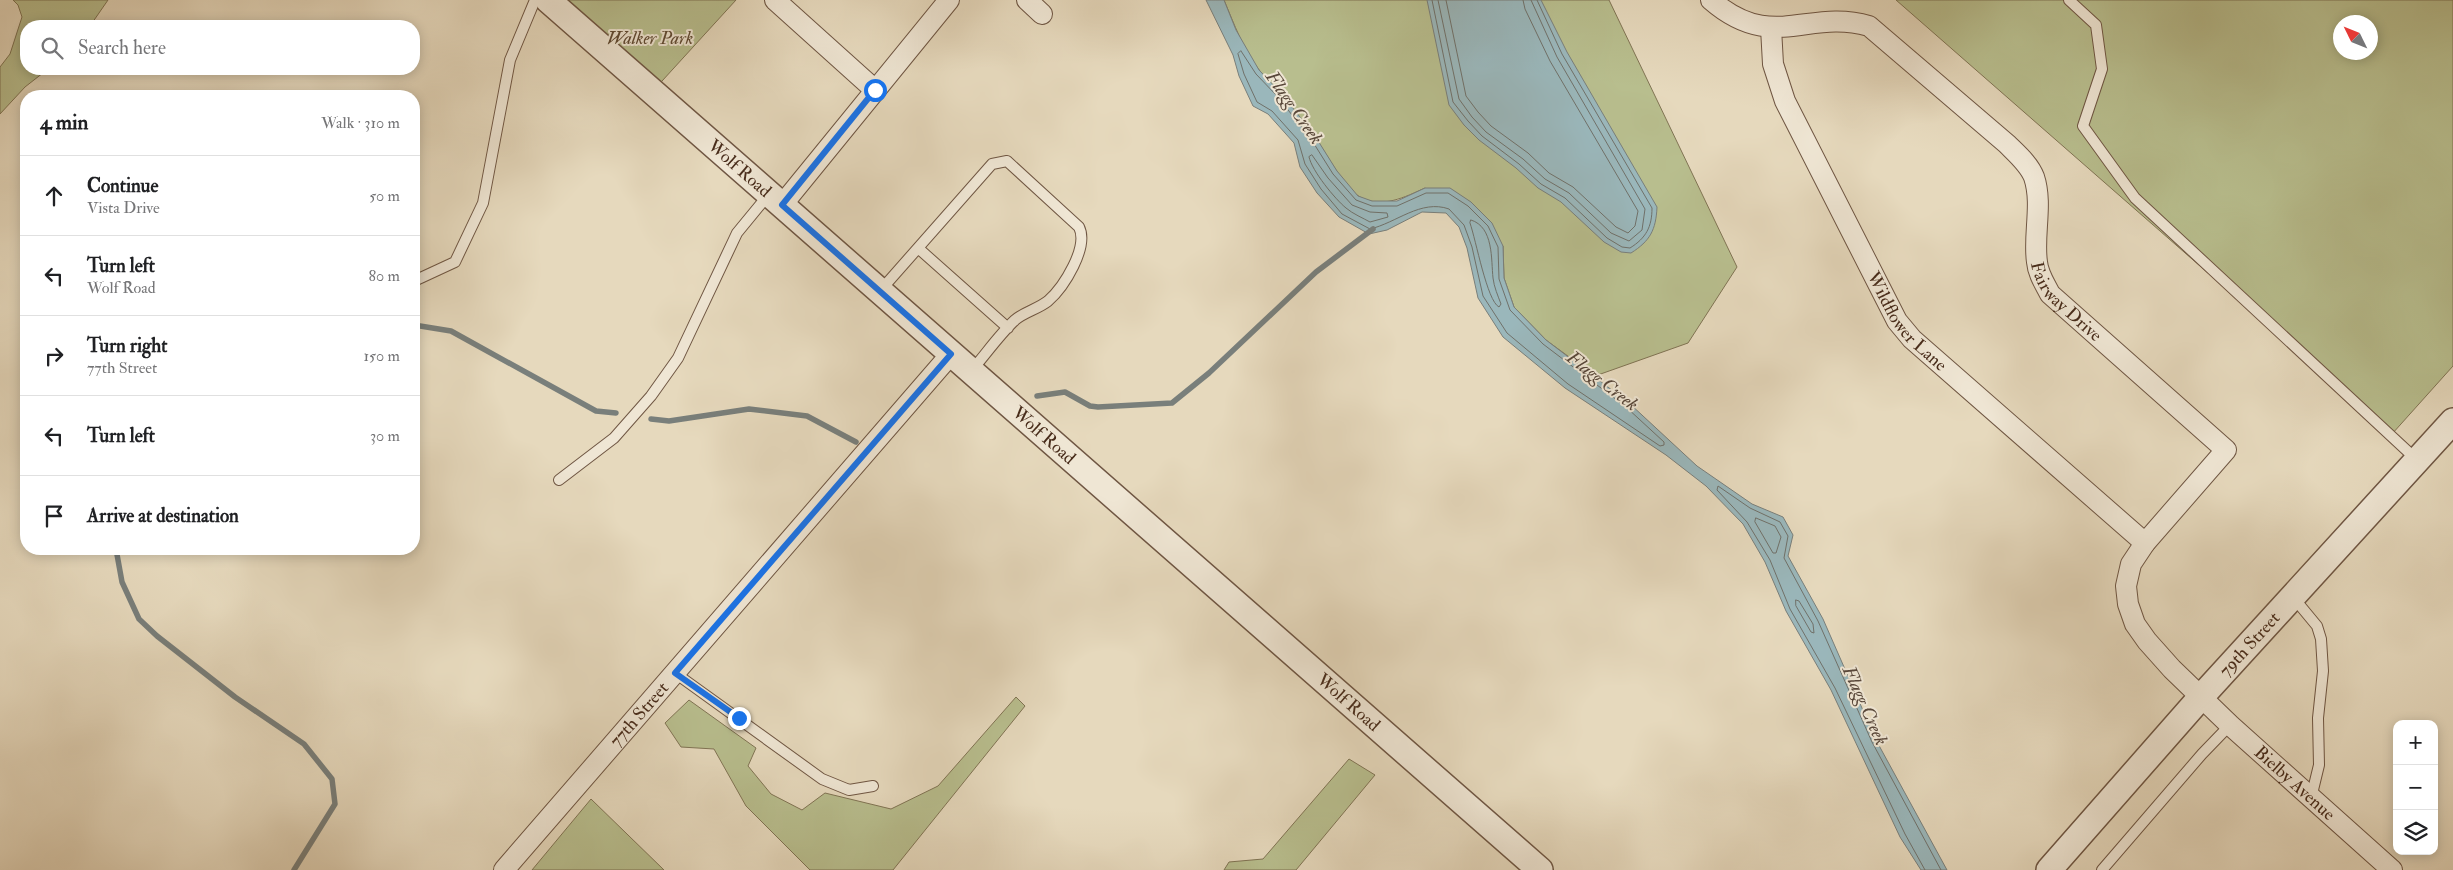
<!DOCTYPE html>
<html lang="en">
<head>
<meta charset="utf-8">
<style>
  :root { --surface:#fff; --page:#f6f6f6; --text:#202124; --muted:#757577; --line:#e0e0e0 }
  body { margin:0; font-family:"IM FELL Double Pica",serif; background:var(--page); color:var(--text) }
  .controls { position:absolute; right:15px; bottom:15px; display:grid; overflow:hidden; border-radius:10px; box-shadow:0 2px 12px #0003 }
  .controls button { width:45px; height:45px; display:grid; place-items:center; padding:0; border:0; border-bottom:1px solid var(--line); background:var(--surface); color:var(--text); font:25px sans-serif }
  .compass { position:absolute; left:2333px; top:15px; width:45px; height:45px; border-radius:50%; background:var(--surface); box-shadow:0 2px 12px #0003; rotate:313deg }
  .stop { position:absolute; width:15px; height:15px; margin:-11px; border:4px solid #1a73e8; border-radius:50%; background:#fff }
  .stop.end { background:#1a73e8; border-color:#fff; box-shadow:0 1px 5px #0008 }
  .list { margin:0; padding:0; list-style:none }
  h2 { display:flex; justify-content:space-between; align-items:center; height:65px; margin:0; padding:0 20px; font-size:21px }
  h2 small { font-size:16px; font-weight:400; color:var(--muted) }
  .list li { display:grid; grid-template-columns:32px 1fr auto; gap:15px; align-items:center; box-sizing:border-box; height:80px; padding:0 20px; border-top:1px solid var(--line) }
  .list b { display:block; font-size:19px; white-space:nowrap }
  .list p { margin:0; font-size:16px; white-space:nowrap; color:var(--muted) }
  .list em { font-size:16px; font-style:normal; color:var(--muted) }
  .icon { flex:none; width:28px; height:28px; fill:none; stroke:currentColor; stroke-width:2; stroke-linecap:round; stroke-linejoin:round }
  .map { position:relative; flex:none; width:2453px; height:870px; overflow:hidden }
  .search { position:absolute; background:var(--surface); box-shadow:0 2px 12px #0003; left:20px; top:20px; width:400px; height:55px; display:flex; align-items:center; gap:12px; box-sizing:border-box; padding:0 18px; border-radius:20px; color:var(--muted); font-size:19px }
  .panel { position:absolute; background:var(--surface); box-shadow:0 2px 12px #0003; left:20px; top:90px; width:400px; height:465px; border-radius:20px }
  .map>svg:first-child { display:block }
</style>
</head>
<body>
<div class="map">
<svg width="2453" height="870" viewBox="0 0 2453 870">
  <rect width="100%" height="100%" fill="#e6d9bd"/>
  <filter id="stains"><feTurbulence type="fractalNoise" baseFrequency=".004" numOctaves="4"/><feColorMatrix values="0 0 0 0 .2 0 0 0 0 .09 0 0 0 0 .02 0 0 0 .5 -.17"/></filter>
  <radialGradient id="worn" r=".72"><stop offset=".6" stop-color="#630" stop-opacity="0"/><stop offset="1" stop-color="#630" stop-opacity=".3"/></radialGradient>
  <path fill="#b8be8e" stroke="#807454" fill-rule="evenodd" d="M13,0H108L90,26H26V69H48L25,87L0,114V67L10,54L22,17L18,5Z
    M550,0H736L652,92Z
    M1224,0H1609L1737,267L1688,343L1595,376L1546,340L1514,307L1504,278L1503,246L1425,188C1405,197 1382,209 1360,197C1343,187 1326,152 1314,136C1298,113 1278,93 1260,71C1244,51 1234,24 1224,0Z
    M1896,0H2453V366L2392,434ZM2340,22H2370V52H2340Z
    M1016,697L1025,706L893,870H810L746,806L714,749L681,747L665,723L689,700L756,748L748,766L771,794L802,810L825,793L891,809L938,786Z
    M1349,759L1375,775L1296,870H1224L1229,862L1263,859Z
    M591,799L664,870H532Z"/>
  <path fill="#9ab7bb" stroke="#797f7b" d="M1206,0H1224L1236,30L1259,70L1281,93L1315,136L1337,171L1358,196L1372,201H1397L1425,188H1450L1471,202L1492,223L1503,246L1504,278L1514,307L1546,340L1629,403L1697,466L1752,504L1783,517L1793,535L1788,556L1823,619L1876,740L1947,870H1921L1900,837L1831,690L1786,611L1765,562L1743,524L1706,486L1666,455L1565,388L1503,337L1478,298L1467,248L1459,227L1446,213L1422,212L1387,230L1369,234L1339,217L1317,193L1300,167L1294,143L1268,114L1253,106L1239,76L1233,55Z
    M1427,0H1541L1567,52L1657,207C1656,230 1650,241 1631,253L1621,252L1604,242L1561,202L1538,188L1516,168L1479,140L1464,125L1449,105Z"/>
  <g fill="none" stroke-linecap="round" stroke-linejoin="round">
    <path stroke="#70716a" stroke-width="1" d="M1432,0L1453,102L1468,121L1482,136L1519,164L1541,184L1565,198L1607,238L1622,247L1630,248C1646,238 1652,227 1652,208L1562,54L1537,0
      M1438,0L1459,99L1472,117L1486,132L1523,159L1545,179L1569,193L1611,233L1629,241L1642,230L1645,209L1557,57L1531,0
      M1446,0L1466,96L1478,112L1491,126L1528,153L1549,173L1573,187L1616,227L1628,233L1635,226L1638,211L1550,61L1525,9L1523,0
      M1241,51L1256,74L1277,96L1311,139L1333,174L1356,200L1372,206H1397L1426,193H1448L1468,206L1488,226L1498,247L1499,279L1510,310L1543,344L1626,407L1664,442V445L1660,446L1568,384L1507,333L1483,296L1472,247L1464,225L1449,209C1421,199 1396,223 1370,229L1342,214L1321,189L1305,164L1298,140L1272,111L1257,102L1244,74L1238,54Z
      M1312,155L1328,178L1352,205L1370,212L1387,213L1388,217L1370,222C1363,218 1353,214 1346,208C1335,199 1312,171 1309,157Z
      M1471,220C1494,227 1491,260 1493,278C1494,287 1498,296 1501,304L1499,307C1487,301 1476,240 1470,223Z
      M1756,518L1775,526L1781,537L1776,553H1773L1755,522Z
      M1796,600L1799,601L1813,624L1814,633L1811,632L1796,606Z
      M1925,870L1905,834L1835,688L1790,609L1770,560L1747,522L1717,490L1718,486L1750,508L1780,522L1788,536L1784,558L1818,621L1872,742L1941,870"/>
    <path stroke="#797f7b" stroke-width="5.5" d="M414,325L451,331L596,411L616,413
      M1037,396L1065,392L1090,406L1098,407L1172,403L1209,373L1316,272L1373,229
      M651,419L669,421L749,409L807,416L856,442
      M116,549L122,582L139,619L157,636L235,697L304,744L332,779L335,804L294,870"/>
    <defs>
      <path id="service" d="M2069,0L2096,25L2102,69L2083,126L2135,198L2417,460
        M918,248L1008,328
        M414,281L455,262L483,203L510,60L535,0
        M880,291L992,164L1007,161L1079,227C1089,247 1064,287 1048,301C1038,309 1024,312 1015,320C999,335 986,354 972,370
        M559,480L614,438L651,396L678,358L737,233L769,194
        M2293,597L2317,626L2321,639L2323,671L2318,718L2319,765L2311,798
        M675,673L822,779L849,790L873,786
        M2102,870L2202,754L2230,725"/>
      <g id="minor">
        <path d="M775,0L875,90"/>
        <path d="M1027,0L1042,14"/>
        <path id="s1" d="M1711,0C1772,53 1808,8 1869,26L2007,144C2017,154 2029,164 2034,177C2043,204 2033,235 2037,262C2038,274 2045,284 2050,294L2226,450L2145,543L2131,564L2126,586L2128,604L2135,624L2147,641L2172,669L2230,725L2392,870"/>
        <path id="s2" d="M1771,28L1773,64L1785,101L1897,321L1912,339L2145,543"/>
        <path d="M782,205L949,0"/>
        <path id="s3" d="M504,870L951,354"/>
      </g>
      <g id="tertiary">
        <path id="s4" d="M548,0L1540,870"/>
        <path id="s5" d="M2049,870L2201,697L2453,421"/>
      </g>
    </defs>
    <use href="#service" stroke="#6f5643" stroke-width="12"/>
    <use href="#minor" stroke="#6f5643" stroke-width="22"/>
    <use href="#tertiary" stroke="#6f5643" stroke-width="28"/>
    <use href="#service" stroke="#efe6d4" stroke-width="10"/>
    <use href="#minor" stroke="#efe6d4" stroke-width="20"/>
    <use href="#tertiary" stroke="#efe6d4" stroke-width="25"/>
  </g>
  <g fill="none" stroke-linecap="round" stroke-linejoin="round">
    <path stroke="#1a73e8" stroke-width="6" d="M739,718L675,673L951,354L782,205L875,90"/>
  </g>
  <g text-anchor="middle" stroke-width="4" stroke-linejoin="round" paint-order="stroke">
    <g font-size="18" font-style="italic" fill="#5e4831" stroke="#efe6d4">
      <text x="650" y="44">Walker Park</text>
    </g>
    <g font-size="18" fill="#472b1a" stroke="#efe6d4">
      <text dy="6" stroke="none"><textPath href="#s4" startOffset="255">Wolf Road</textPath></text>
      <text dy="6" stroke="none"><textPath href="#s1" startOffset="526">Fairway Drive</textPath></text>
      <text dy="6" stroke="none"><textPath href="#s2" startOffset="328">Wildflower Lane</textPath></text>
      <text dy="6" stroke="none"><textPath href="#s4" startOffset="660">Wolf Road</textPath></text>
      <text dy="6" stroke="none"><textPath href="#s5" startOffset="302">79th Street</textPath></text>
      <text dy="6" stroke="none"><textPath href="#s4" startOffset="1065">Wolf Road</textPath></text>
      <text dy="6" stroke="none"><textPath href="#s3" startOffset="206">77th Street</textPath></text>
      <text dy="6" stroke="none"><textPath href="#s1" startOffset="1182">Bielby Avenue</textPath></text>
    </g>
    <g font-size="19" font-style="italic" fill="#58473a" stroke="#efe6d4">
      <text transform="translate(1295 107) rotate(55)" y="7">Flagg Creek</text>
      <text transform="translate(1603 380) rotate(38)" y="7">Flagg Creek</text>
      <text transform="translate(1866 705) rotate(66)" y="7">Flagg Creek</text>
    </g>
  </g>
  <rect width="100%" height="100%" filter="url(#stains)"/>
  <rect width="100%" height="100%" fill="url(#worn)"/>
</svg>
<div class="controls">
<button>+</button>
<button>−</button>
<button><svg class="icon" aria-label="layers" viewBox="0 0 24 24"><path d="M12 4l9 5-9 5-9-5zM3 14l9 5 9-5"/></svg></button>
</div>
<svg class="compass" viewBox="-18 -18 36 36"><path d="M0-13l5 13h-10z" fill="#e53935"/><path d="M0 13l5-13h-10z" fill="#757577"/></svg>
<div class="stop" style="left:875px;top:90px"></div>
<div class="stop end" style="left:739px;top:718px"></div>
<div class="search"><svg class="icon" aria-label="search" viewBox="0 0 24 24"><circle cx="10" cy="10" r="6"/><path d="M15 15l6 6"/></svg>Search here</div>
<section class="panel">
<h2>4 min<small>Walk · 310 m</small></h2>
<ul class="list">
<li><svg class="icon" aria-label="ahead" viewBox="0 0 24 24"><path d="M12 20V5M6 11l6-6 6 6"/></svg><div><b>Continue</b><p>Vista Drive</p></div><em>50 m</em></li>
<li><svg class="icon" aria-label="left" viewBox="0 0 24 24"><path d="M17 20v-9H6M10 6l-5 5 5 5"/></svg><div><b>Turn left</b><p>Wolf Road</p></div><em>80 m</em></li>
<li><svg class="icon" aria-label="right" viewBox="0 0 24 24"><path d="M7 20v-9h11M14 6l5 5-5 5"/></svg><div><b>Turn right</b><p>77th Street</p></div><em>150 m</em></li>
<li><svg class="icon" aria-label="left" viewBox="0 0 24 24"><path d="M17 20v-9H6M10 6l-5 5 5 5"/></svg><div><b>Turn left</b></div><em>30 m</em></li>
<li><svg class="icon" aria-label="arrive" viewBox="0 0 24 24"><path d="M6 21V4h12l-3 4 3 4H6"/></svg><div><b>Arrive at destination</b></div></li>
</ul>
</section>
</div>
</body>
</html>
